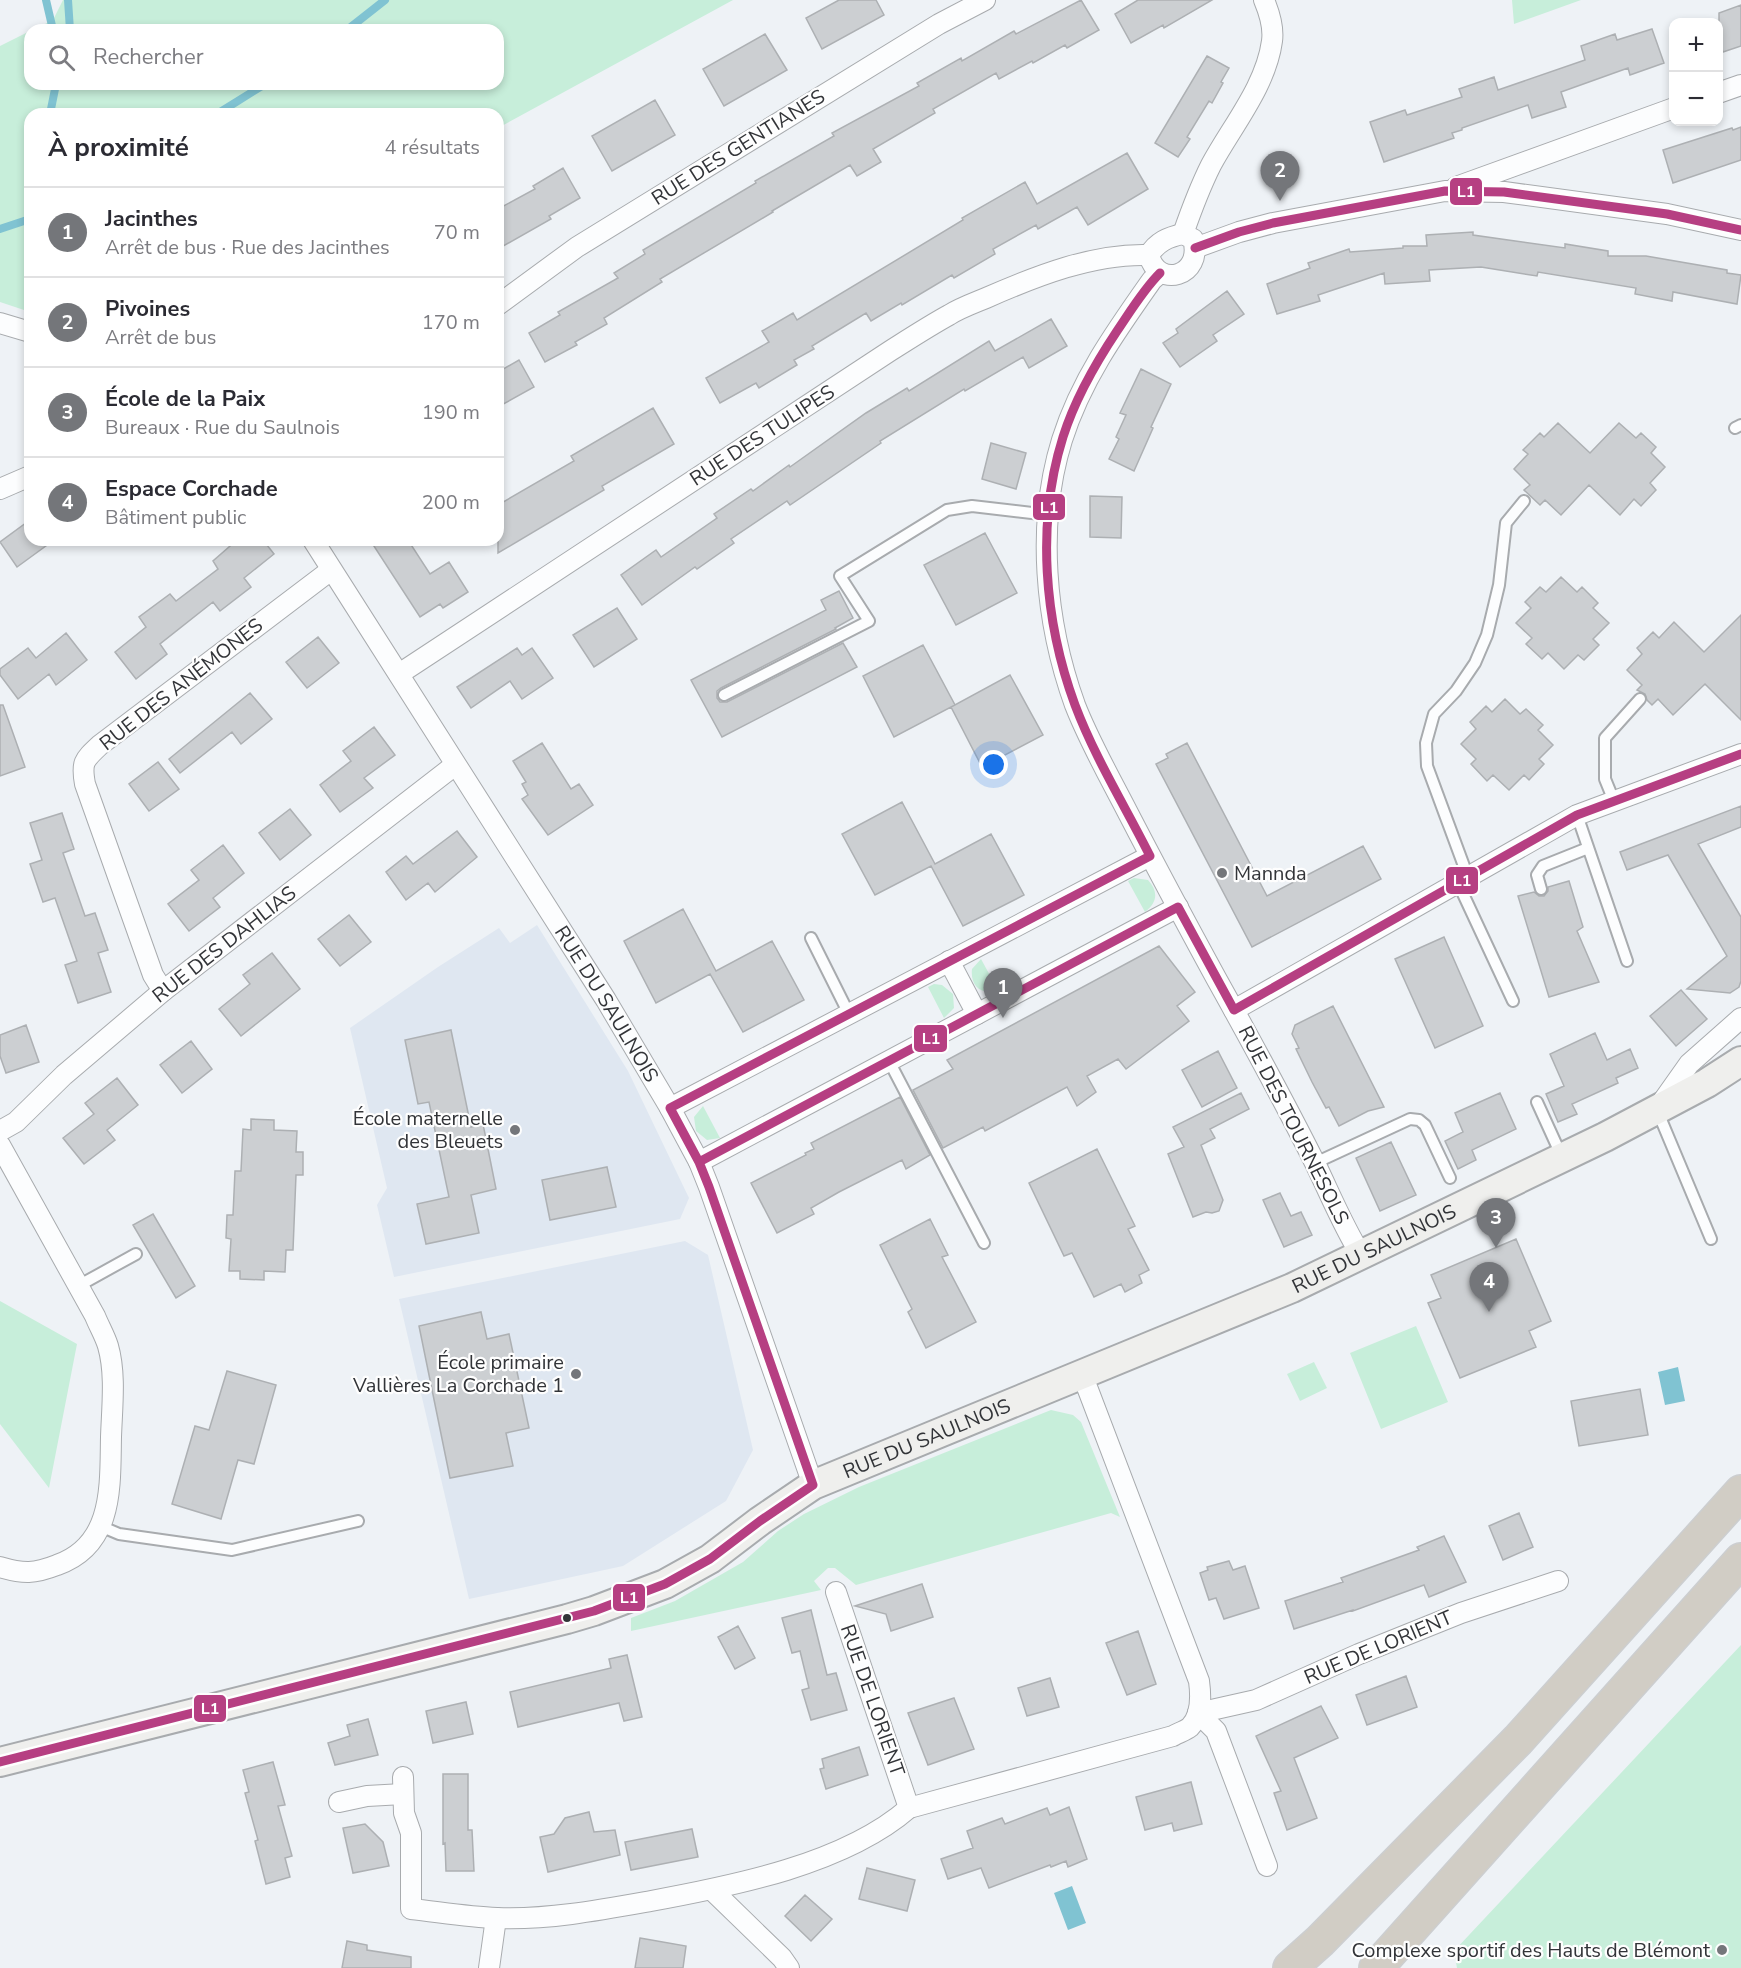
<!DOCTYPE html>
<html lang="fr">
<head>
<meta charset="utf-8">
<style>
  :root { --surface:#fff; --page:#f2f2f3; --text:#2b2b33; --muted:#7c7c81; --line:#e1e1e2; --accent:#74767a }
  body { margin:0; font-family:"Nunito Sans",sans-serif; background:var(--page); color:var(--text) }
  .controls { position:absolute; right:18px; top:18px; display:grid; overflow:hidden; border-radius:12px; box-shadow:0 3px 9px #0003 }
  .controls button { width:54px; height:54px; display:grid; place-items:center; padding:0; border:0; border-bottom:2px solid var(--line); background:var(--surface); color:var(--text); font:30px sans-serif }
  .you { position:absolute; left:994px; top:765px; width:21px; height:21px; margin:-15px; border:4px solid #fff; border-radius:50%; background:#1a73e8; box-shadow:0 0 0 9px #1a73e833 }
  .badge { display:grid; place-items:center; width:39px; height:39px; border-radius:50%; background:var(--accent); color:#fff; font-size:20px; font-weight:700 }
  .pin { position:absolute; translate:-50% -50px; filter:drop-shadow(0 2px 3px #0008) }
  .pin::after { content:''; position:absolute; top:32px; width:21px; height:18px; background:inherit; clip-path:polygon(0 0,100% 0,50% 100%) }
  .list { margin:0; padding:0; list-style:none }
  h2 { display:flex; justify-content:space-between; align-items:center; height:78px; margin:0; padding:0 24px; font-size:26px }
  h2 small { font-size:20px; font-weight:400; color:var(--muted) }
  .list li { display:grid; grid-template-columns:39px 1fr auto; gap:18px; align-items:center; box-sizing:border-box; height:90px; padding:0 24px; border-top:2px solid var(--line) }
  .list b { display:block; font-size:22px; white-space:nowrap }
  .list p { margin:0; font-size:20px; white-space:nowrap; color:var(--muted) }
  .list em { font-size:20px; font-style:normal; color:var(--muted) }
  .icon { flex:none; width:33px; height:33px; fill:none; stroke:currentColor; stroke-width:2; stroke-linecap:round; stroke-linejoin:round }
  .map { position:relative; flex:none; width:1741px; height:1968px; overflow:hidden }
  .search { position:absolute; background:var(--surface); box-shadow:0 3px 9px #0003; left:24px; top:24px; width:480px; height:66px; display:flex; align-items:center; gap:15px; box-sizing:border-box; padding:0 21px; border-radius:18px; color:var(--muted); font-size:22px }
  .panel { position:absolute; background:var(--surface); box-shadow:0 3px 9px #0003; left:24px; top:108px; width:480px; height:438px; border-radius:18px }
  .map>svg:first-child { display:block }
</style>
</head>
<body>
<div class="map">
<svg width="1741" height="1968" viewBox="0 0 1741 1968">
  <rect width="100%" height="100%" fill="#eef2f6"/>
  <path fill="#dfe7f1" d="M537,925L628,1071L689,1198L680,1219L394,1277L377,1205L387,1188L350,1028L438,967L499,928L510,943Z
    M685,1241L708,1255L753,1450L726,1501L623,1566L469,1599L399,1299Z"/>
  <path fill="#c7eeda" d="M63,0H733L498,128V114H30V312L0,302V46L30,31V84H498V30H33L53,20Z
    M1512,0H1581L1514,24Z
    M1134,878L1148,880C1159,892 1157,903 1145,912L1128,881Z
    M981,959L998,990C981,996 970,986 972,969Z
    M934,984L942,985L953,994L954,1008L944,1018L928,987Z
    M703,1106L720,1138L707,1140L696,1131L694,1117Z
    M0,1301L77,1344L49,1488L0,1424Z
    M1416,1326L1448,1402L1381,1429L1350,1353Z
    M1314,1362L1327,1388L1300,1401L1287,1374Z
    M1051,1410L1073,1415L1081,1422L1120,1517L1111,1513L856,1585L835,1568H828L814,1581L821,1590L631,1631V1618L675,1601L743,1562L778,1531L804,1514L859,1487Z
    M1741,1645V1968H1457L1454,1951Z"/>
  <path fill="#80c3d2" d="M1678,1367L1685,1401L1665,1405L1658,1372Z
    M1072,1886L1086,1923L1068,1930L1054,1893Z"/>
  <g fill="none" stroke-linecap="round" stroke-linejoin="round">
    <path stroke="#80c3d2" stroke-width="8" d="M46,0L53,30
      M68,0L70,30
      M347,30L385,0
      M50,114L56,84
      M217,114L265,84
      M0,229L30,219"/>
  </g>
  <path fill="#cccfd2" stroke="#adb0b3" stroke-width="1.5" d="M839,0H876L884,15L822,49L806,18Z
    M1081,0L1099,30L1067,48L1065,45L1033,63L1032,61L999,79L996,73L933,109L935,113L873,149L881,162L857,176L850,165L772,211L773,212L660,279L662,282L604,318L607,324L575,342L577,345L545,362L529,333L560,315L558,312L618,278L614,273L645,254L643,250L756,183L755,181L834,136L832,133L919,86L917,83L961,58L962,61L1014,31L1016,34Z
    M1138,0H1212L1164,28L1163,25L1131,43L1115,14Z
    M1741,5V46L1723,52L1719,40V13Z
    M1652,29L1664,63L1630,75L1628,68L1561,92L1566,107L1532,118L1528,105L1462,128V130L1452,133L1454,138L1384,162L1370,122L1405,110L1407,115L1462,97L1459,89L1494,77L1498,90L1585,60L1581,46L1615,34L1617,40Z
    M765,34L787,70L724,106L703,69Z
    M1207,56L1229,68L1221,82L1223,83L1212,103L1209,101L1187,137L1190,139L1178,157L1155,143Z
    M655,100L675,135L612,171L592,136Z
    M1741,127V160L1673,183L1663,150L1732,128L1733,130Z
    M1127,153L1148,189L1088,225L1077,207L1038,229L1036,225L993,249L995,254L954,278L952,275L902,305L901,303L871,321L866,313L812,346L814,349L794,360L797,365L759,388L756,383L720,403L706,378L769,342L762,331L793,313L797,320L963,220L962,218L1025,182L1037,204Z
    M563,168L580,198L549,216L551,219L498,249V209L535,189L533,186Z
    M1473,232V235L1565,248V244L1608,251V256H1646L1727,270V273L1741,275L1737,304L1673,292L1672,301L1635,294L1636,288L1538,272L1537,276L1481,267L1429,270L1430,281L1385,284L1384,273L1318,295L1320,301L1277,314L1267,284L1310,268L1308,263L1349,249L1350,252L1403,248V246H1427L1426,235Z
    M1227,291L1244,314L1213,335L1217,341L1180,367L1163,343L1178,333L1176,329Z
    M1051,319L1067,346L1029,368L1023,357L965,391L964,389L880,441L881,443L790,505L787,501L731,539L734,543L697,569L695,567L642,605L621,575L656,550L661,557L717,518L714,514L751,489L753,491L789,465L790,467L866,413L907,388L909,391L989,341L995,351Z
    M519,360L534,387L498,407V372Z
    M1141,369L1171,384L1151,427L1153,428L1134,471L1109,459L1119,439L1116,437L1126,415L1120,413Z
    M653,408L674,444L602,486L604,490L498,553V505L574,461L571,456Z
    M1558,423L1590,453L1619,423L1636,438L1641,433L1656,447L1651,453L1665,467L1650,483L1656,490L1641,506L1634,499L1620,515L1589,485L1561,515L1545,500L1540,505L1524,490L1530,485L1514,469L1528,454L1523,450L1540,433L1544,437Z
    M991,443L1026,453L1016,489L982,479Z
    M1090,496L1122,497L1121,538L1090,537Z
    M30,520V540H54L17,567L0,542Z
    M985,533L1017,593L956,625L924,565Z
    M237,540H263L274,554L244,578L251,587L220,611L213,602L160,644L167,654L136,679L115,652L146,627L139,617L170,594L176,601L218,569L213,561Z
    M370,540H408L430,574L449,562L468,592L443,608L440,604L420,617Z
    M1561,577L1577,592L1582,587L1598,603L1593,608L1609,623L1593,639L1599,645L1584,660L1578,655L1564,669L1548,653L1542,659L1526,644L1532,638L1516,623L1531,608L1525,602L1540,587L1546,592Z
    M839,591L853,618L835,628L836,629L721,688L717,691V698L720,702H727L843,643L857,667L722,737L691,680L826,610L821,600Z
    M617,608L637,639L594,667L573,635Z
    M1741,615V720L1705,684L1673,715L1658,699L1652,705L1647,700L1645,694L1637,690L1642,685L1627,670L1642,654L1637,648L1653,632L1659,638L1674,622L1704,652Z
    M66,633L87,660L56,685L49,674L18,699L0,675V669L28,648L36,658Z
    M318,637L339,663L307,688L286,662Z
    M923,645L955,705L894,737L863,676Z
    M517,648L522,655L532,648L553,678L522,699L510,681L471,708L457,687Z
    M1010,675L1043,735L982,767L951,707Z
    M250,693L272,719L241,744L232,732L180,773L169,759Z
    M1505,699L1520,714L1526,709L1543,725L1538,730L1553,745L1539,759L1544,764L1529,780L1524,775L1509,790L1493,775L1487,781L1471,764L1476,759L1461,744L1476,729L1470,722L1486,706L1492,712Z
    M0,705H3L25,767L0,776Z
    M374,727L395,755L364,778L373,788L340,812L320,785L351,761L343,751Z
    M542,743L571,789L579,784L593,805L548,835L522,799L528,795L522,784L526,782L513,761Z
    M1187,743L1267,896L1363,846L1381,879L1252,947L1156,764L1168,758L1166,754Z
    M158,762L179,789L149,811L129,784Z
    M902,802L935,864L991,834L1024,895L963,926L931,866L875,895L842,834Z
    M1741,806V827L1698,844L1741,917V981L1739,987L1730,993L1687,989L1727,956L1668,855L1627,870L1620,852Z
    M290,809L311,835L280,860L259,833Z
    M62,813L74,849L63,853L85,916L95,913L108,950L98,953L111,992L78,1003L65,965L77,961L55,898L43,902L30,864L42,860L30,823Z
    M457,831L477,857L435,892L428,883L406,900L386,872L406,856L413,864Z
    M223,845L244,873L213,898L220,907L189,931L168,904L199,880L191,870Z
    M1569,881L1583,927L1577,931L1599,982L1549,997L1518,896L1534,892L1539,896H1544L1548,891V887Z
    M683,909L716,971L772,941L804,1000L743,1032L710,974L656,1003L624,941Z
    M349,915L371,942L340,966L318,939Z
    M1444,937L1483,1026L1435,1048L1395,959Z
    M1159,946L1195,992L1177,1006L1189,1021L1126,1069L1118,1059L1087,1076L1096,1092L1077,1106L1067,1087L985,1131L983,1127L943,1148L913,1090L953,1069L947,1060Z
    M272,953L300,989L241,1036L219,1009L250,984L243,975Z
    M1681,990L1707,1019L1676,1046L1650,1016Z
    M1333,1006L1384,1107L1368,1111L1339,1126L1329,1107L1326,1108L1312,1082L1296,1049L1299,1048L1292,1034L1295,1025Z
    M26,1025L39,1062L6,1073L0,1056V1035Z
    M451,1030L471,1127L483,1124L496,1189L471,1195L479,1233L426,1244L417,1204L449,1197L429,1102L418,1104L405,1040Z
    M1595,1033L1607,1060L1630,1049L1638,1068L1616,1078L1618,1083L1572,1104L1577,1114L1558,1122L1546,1094L1564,1086L1550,1054Z
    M191,1041L212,1069L182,1093L160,1065Z
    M1218,1051L1237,1088L1202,1107L1182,1070Z
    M117,1078L138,1105L107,1130L115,1140L84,1164L63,1138L94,1114L85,1103Z
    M1241,1093L1249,1109L1210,1129L1215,1138L1201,1145L1223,1200L1219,1211L1212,1213L1206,1212L1193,1217L1168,1154L1184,1147L1173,1127Z
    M1500,1093L1516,1129L1472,1150L1476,1160L1458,1169L1445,1141L1463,1132L1455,1113Z
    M900,1097L930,1155L906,1169L902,1160L839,1192L811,1208L814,1214L777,1233L751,1183L806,1155L805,1153L814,1149L811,1143Z
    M251,1119L274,1120V1130L297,1131L296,1152H303V1175H296L293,1250H286L285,1272L264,1271V1280L240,1279V1271H229L231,1239L226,1238L227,1215H233L235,1171H241L243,1129L251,1130Z
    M1391,1142L1416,1195L1380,1211L1356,1158Z
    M1097,1149L1135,1226L1128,1229L1149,1270L1139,1275L1142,1283L1125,1292L1121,1284L1094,1297L1072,1253L1064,1256L1029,1183Z
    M607,1167L616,1207L550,1220L542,1180Z
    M1280,1193L1291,1216L1301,1212L1312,1235L1284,1247L1263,1200Z
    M153,1214L195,1286L176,1298L133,1225Z
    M930,1219L948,1255L942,1257L976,1322L926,1348L908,1312L912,1309L880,1245Z
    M1516,1239L1551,1321L1529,1331L1536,1347L1460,1378L1428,1303L1441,1298L1431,1275Z
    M481,1312L487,1339L509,1334L529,1428L506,1433L513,1466L450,1478L419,1326Z
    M227,1371L276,1385L254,1464L238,1460L221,1519L172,1504L195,1426L209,1430Z
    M1640,1389L1648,1435L1579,1446L1571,1401Z
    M1519,1513L1533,1547L1503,1560L1489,1526Z
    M1444,1536L1466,1582L1429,1597L1424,1585L1353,1611V1610L1294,1629L1285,1601L1343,1582L1341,1578L1419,1550L1417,1547Z
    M1229,1561L1233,1570L1245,1566L1259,1608L1224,1619L1216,1598L1209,1600L1200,1573L1208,1570L1207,1567Z
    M922,1584L933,1617L891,1631L886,1614L855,1606Z
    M811,1610L827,1675L836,1673L847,1710L811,1720L802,1690L809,1688L800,1651L792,1653L782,1618Z
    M738,1626L755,1658L735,1669L718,1637Z
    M1138,1631L1156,1684L1127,1695L1106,1643Z
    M627,1655L642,1717L624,1721L619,1703L518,1727L510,1692L611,1668L609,1659Z
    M1406,1676L1417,1707L1367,1725L1356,1695Z
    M1050,1678L1059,1707L1027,1716L1018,1688Z
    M954,1698L974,1749L928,1765L908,1713Z
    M466,1702L473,1734L433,1743L426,1711Z
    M1321,1706L1338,1738L1294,1758L1317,1818L1287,1830L1274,1793L1281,1791L1256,1736Z
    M368,1719L378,1755L335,1765L328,1743L350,1736L347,1725Z
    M859,1747L868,1775L826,1789L820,1769L824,1768L822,1759Z
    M273,1762L285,1805L278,1806L292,1856L285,1858L290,1877L266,1884L255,1841L258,1840L245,1793L249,1792L243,1770Z
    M443,1774H468V1830H472L474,1871H446L445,1843L443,1844Z
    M1191,1782L1202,1824L1174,1831L1172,1823L1145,1830L1136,1797Z
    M1069,1807L1087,1859L1068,1867L1066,1861L1051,1867L1050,1865L989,1888L981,1868L948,1879L941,1859L973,1848L967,1831L1002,1818L1005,1824L1047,1808L1050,1815Z
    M589,1812L594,1832L615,1830L620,1855L548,1872L540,1837L554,1834L565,1818Z
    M365,1824L383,1842L389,1866L353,1873L343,1828Z
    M692,1829L698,1857L631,1870L625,1842Z
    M867,1868L915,1880L907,1911L859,1899Z
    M805,1895L832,1919L811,1941L785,1916Z
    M640,1938L686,1946L683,1968H635Z
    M347,1941L367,1945V1950L411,1957V1968H342Z"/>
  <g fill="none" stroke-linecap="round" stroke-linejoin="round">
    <defs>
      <path id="lane" d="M1735,428L1741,425
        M724,695L869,621L840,576L947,510L972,506L1049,515
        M1614,801L1605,779V738L1640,699
        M1577,815L1627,961
        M1468,877L1427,766L1426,743L1434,714L1456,691L1475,663L1487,635L1499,585L1506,523L1524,501
        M1458,883L1513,1001
        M1541,889L1537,875L1543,866L1588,848
        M811,938L849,1014
        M889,1061L984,1243
        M1537,1102L1562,1157
        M1657,1110L1711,1239
        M1315,1163L1410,1119L1419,1120L1425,1125L1450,1178
        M78,1286L136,1254
        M100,1526L119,1534L232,1550L358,1521"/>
      <g id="street">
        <path d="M1718,93L1741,85"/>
        <path d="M1456,187L1674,108"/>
        <path d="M1183,234C1191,211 1200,187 1211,165C1232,126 1266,86 1272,41C1274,27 1269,12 1264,0"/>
        <path d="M1183,234L1193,239C1204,277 1157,289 1149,255C1157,242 1168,237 1183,234Z"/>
        <path d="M1195,248L1239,232L1273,223L1445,191L1504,192L1667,214L1741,230"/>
        <path d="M1160,273L1152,280C1116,331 1081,380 1062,440C1036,524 1045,622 1075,705C1089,741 1109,776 1127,811C1156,867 1186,923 1216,978C1250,1039 1284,1101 1315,1163C1330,1194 1343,1226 1361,1255"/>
        <path d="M498,305L577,247L939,24L985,0"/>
        <path d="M0,323L30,332"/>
        <path d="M0,489L30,476"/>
        <path id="s1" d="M313,540L606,1000L670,1108L699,1162L709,1187L813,1485"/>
        <path d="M399,674L890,351C909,339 929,326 949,315C960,308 974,303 986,298C1036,276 1094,253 1149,255"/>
        <path d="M949,961L977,1014"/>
        <path d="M163,991L153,975L85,784C81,762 84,760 100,745L331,570"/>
        <path d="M1234,1010L1577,815L1741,754"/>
        <path d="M1660,1105L1689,1064L1741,1018"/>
        <path d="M670,1108L1150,856"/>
        <path d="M0,1131L16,1122L64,1075L163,991L455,765"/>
        <path d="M0,1145L95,1316C99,1326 105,1336 108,1346C116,1374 112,1407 111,1437C110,1486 114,1545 57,1565C34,1574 24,1574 0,1567"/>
        <path d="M699,1162L1178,907"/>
        <path d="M836,1592L909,1808"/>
        <path d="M1198,1713L1256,1700L1359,1654L1461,1613L1558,1581"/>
        <path d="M1198,1713L1216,1731L1267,1866"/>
        <path d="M403,1777L404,1813L411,1833V1909C439,1912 468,1917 497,1918C548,1920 601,1910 651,1901C733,1886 845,1864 909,1808L1173,1736C1178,1733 1185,1731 1190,1727C1202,1715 1201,1696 1199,1681L1082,1374"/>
        <path d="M339,1802L367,1796L403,1794"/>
        <path d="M712,1890L782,1958L789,1968"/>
        <path d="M489,1968L496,1918"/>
      </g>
      <g id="secondary">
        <path id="s2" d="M0,1762L567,1619L594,1611L665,1584L710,1559L760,1521L813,1485L1292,1288L1605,1137L1707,1083L1741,1061"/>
      </g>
      <path id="highway" d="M1290,1968L1320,1941L1518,1740L1741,1492
        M1376,1968L1741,1560"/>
    </defs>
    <use href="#lane" stroke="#a8abae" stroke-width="14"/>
    <use href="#street" stroke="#a8abae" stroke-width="22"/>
    <use href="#secondary" stroke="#a8abae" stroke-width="32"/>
    <use href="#highway" stroke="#ccced0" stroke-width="36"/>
    <use href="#lane" stroke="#fcfdfe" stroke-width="10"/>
    <use href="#street" stroke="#fcfdfe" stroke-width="20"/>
    <use href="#secondary" stroke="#efefed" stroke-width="28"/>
    <use href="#highway" stroke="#d1cdc5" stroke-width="33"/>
    <defs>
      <path id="bus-1" d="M1195,248L1239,232L1273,223L1445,191L1504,192L1667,214L1741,230
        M699,1162L1178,907L1234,1010L1577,815L1741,754
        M813,1485L709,1187L699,1162L670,1108L1150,856C1125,806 1095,758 1075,705C1044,621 1036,523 1063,437C1075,399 1095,364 1117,331C1130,312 1143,290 1160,273
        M0,1762L594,1611L665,1584L710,1559L760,1521L813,1485"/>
    </defs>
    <use href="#bus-1" stroke="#fefefe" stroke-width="14"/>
    <use href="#bus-1" stroke="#b63f82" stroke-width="9"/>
  </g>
  <g fill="#74767a" stroke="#fefefe" stroke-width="2">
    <circle cx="1222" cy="873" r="6"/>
    <circle cx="515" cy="1130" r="6"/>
    <circle cx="576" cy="1374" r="6"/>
    <circle cx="1722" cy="1950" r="6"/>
  </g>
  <circle fill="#323438" stroke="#fefefe" stroke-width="2" cx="567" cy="1618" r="5"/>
  <g text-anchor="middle" stroke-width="4.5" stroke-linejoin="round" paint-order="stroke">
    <g font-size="20" fill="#323438" stroke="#fefefe">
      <text transform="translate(738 147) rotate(-32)" y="7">RUE DES GENTIANES</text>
      <text transform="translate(762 435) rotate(-33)" y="7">RUE DES TULIPES</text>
      <text transform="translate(181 684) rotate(-38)" y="7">RUE DES ANÉMONES</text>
      <text transform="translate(224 944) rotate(-38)" y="7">RUE DES DAHLIAS</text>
      <text dy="7" stroke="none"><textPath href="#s1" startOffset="549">RUE DU SAULNOIS</textPath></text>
      <text transform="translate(1294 1125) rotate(63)" y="7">RUE DES TOURNESOLS</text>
      <text dy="7" stroke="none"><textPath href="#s2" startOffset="1476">RUE DU SAULNOIS</textPath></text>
      <text dy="7" stroke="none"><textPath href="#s2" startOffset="990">RUE DU SAULNOIS</textPath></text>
      <text transform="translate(1378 1647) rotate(-23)" y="7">RUE DE LORIENT</text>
      <text transform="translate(873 1700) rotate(71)" y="7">RUE DE LORIENT</text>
    </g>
    <g font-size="20" fill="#323438" stroke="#fefefe" text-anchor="end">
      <text x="1234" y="880" text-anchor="start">Mannda</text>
      <text x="503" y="1125">École maternelle<tspan x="503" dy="23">des Bleuets</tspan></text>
      <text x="564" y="1369">École primaire<tspan x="564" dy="23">Vallières La Corchade 1</tspan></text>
      <text x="1710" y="1957">Complexe sportif des Hauts de Blémont</text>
    </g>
  </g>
  <g stroke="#fefefe" stroke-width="2">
    <rect x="1449" y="177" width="34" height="29" rx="6" fill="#b63f82"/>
    <rect x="1032" y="493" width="34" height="28" rx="6" fill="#b63f82"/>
    <rect x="1445" y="866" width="34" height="29" rx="6" fill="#b63f82"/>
    <rect x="913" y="1024" width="35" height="29" rx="6" fill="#b63f82"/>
    <rect x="612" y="1583" width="34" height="29" rx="6" fill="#b63f82"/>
    <rect x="193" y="1694" width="34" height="29" rx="6" fill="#b63f82"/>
  </g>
  <g font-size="16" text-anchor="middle" font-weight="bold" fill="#fff">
    <text x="1466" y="197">L1</text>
    <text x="1049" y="513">L1</text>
    <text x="1462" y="886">L1</text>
    <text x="931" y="1044">L1</text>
    <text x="629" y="1603">L1</text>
    <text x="210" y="1714">L1</text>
  </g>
</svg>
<div class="controls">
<button>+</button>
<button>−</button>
</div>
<div class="you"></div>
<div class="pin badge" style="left:1003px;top:1018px">1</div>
<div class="pin badge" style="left:1280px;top:201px">2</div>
<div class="pin badge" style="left:1496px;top:1248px">3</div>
<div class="pin badge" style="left:1489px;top:1312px">4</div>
<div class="search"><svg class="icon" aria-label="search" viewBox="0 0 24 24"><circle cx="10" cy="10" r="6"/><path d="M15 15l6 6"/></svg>Rechercher</div>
<section class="panel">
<h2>À proximité<small>4 résultats</small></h2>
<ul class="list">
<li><span class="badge">1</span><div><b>Jacinthes</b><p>Arrêt de bus · Rue des Jacinthes</p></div><em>70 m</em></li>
<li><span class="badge">2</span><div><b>Pivoines</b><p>Arrêt de bus</p></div><em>170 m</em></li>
<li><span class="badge">3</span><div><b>École de la Paix</b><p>Bureaux · Rue du Saulnois</p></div><em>190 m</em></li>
<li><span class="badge">4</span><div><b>Espace Corchade</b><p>Bâtiment public</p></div><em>200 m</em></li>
</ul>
</section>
</div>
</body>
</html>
